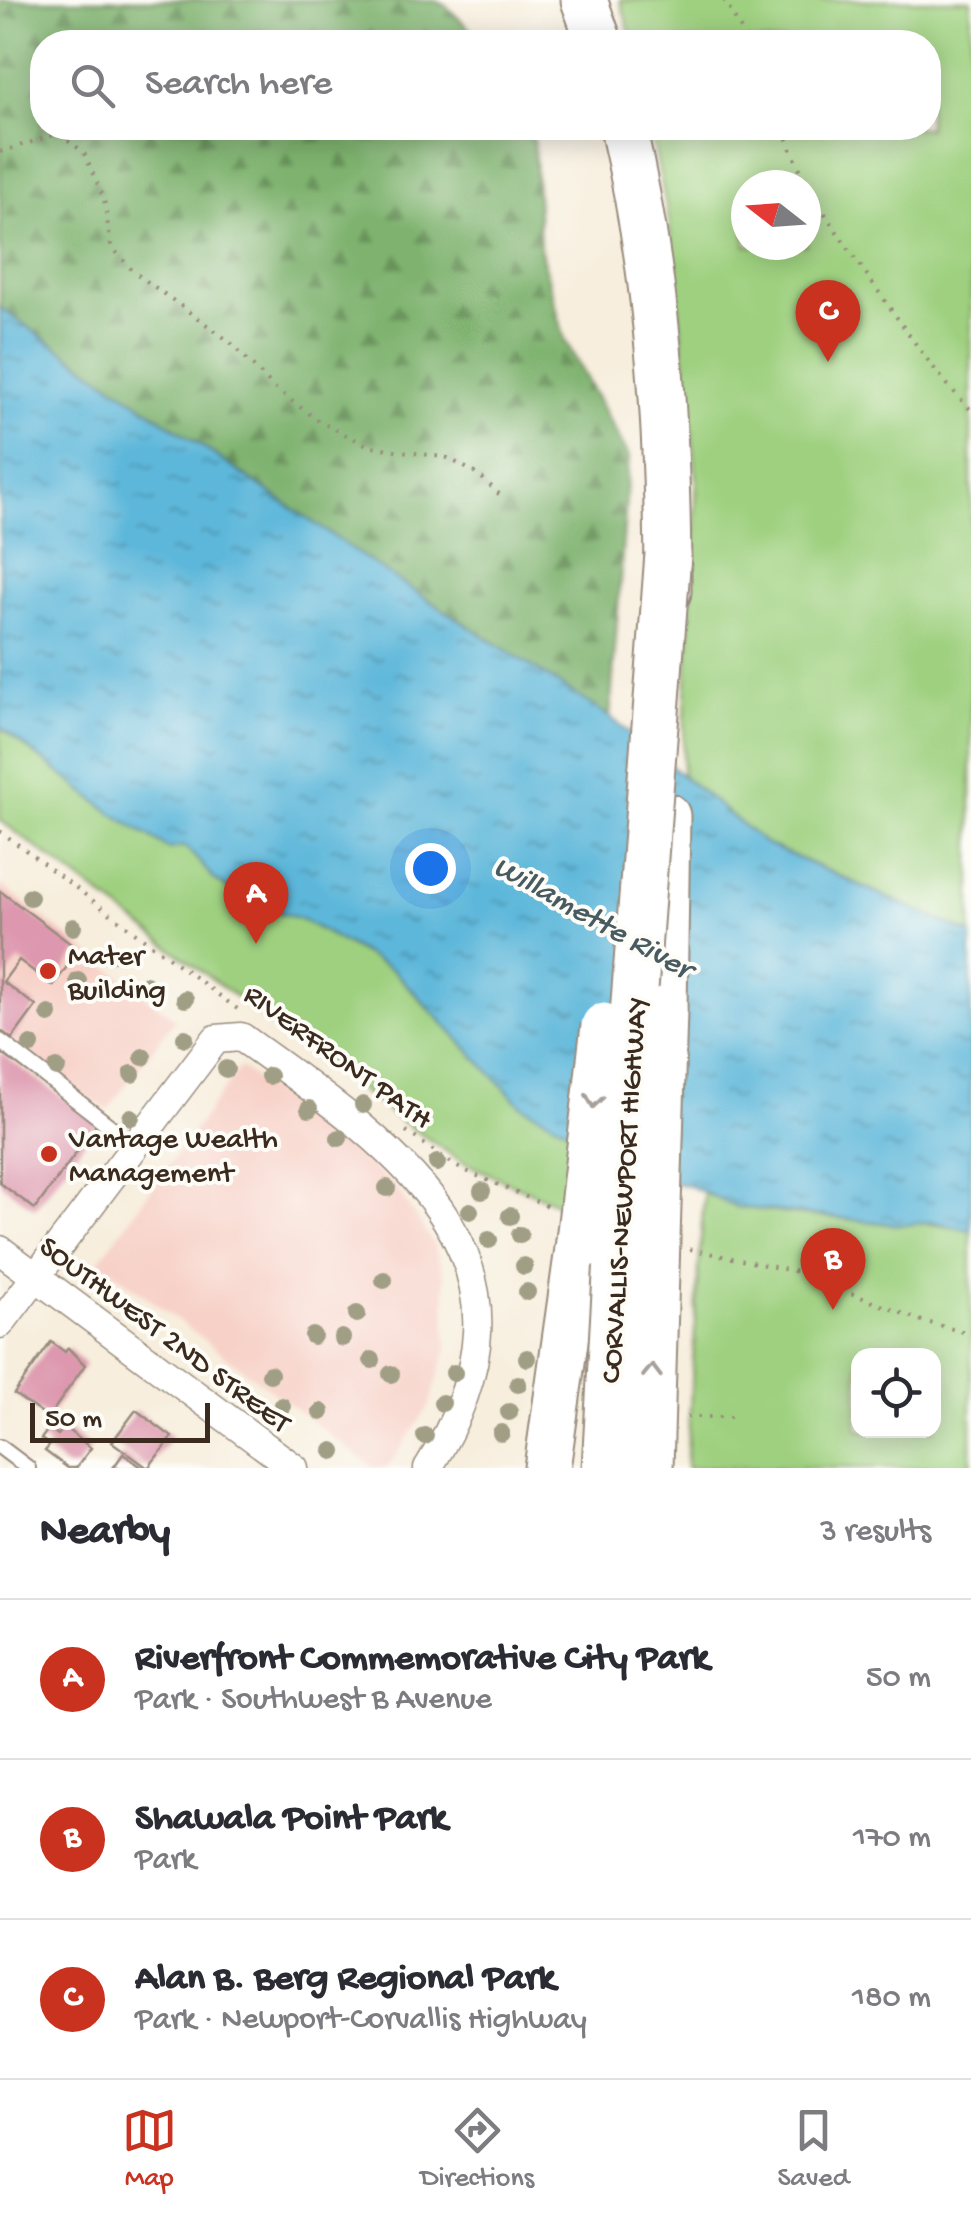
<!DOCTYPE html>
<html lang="en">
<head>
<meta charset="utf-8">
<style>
  :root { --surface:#fff; --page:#f2f2f3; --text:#2b2b33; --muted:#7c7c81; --line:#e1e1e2; --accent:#c8321e }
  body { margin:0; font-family:"Gochi Hand",sans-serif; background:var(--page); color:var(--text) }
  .controls { position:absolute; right:30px; bottom:30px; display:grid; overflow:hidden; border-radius:20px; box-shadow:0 5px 25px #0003 }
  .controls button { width:90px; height:90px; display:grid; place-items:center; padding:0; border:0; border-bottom:2px solid var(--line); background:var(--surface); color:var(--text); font:50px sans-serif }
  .compass { position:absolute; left:731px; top:170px; width:90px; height:90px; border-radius:50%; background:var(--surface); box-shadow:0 5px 25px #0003; rotate:287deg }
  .scale { position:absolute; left:30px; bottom:25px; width:180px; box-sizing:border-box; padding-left:10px; border:5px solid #3b2a1e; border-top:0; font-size:28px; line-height:35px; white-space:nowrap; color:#3b2a1e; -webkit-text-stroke:8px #fdfcf7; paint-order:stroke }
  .you { position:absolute; left:430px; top:868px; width:35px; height:35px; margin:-25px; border:8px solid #fff; border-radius:50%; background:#1a73e8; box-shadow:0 0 0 15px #1a73e833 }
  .badge { display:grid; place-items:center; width:65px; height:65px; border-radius:50%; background:var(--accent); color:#fff; font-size:32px; font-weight:700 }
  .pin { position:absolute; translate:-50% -82px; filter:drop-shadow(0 2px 5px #0008) }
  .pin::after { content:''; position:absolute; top:52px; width:35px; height:30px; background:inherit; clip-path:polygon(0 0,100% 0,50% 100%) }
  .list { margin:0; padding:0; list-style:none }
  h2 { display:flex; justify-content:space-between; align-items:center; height:130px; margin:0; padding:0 40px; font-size:42px }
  h2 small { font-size:32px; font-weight:400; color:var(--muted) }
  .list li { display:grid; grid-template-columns:65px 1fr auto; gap:30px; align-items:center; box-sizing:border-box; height:160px; padding:0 40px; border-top:2px solid var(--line) }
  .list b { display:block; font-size:38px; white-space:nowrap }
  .list p { margin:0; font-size:32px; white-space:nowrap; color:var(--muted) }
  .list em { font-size:32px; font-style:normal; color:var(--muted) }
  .icon { flex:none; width:55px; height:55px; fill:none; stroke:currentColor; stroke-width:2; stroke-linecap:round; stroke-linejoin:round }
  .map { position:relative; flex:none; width:971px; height:1468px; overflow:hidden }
  .search { position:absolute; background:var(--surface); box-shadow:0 5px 25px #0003; left:30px; right:30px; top:30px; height:110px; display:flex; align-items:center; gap:25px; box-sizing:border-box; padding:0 35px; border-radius:40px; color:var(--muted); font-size:38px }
  .sheet { height:610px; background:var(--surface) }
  nav { display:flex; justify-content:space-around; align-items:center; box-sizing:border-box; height:140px; border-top:2px solid var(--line); background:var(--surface); font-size:28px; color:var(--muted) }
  nav a { display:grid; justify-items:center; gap:5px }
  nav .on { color:var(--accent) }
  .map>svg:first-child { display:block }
</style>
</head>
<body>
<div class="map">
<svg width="971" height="1468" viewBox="0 0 971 1468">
  <defs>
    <pattern id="forest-firs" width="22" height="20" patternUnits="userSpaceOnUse" patternTransform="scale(2.5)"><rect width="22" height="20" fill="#7eb26e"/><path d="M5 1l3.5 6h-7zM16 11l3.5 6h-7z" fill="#68915a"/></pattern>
    <pattern id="water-ripples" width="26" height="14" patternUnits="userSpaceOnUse" patternTransform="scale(2.5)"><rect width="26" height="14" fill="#5db7da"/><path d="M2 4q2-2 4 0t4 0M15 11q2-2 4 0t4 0" fill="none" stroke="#4e95b0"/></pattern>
  </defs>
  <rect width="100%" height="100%" fill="#fdfcf7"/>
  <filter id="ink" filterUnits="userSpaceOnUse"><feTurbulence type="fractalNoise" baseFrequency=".01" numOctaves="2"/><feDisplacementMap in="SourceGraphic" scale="20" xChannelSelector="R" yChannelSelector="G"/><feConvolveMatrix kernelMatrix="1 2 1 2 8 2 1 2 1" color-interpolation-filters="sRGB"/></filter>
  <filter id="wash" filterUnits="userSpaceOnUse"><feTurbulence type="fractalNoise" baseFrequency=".0048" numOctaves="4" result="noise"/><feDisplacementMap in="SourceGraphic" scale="40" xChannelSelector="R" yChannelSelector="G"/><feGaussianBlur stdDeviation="2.25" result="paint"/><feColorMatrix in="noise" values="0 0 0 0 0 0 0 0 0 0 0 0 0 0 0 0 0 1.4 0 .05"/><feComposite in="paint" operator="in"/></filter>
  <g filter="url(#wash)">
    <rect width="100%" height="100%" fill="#f7eedd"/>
    <path fill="#f7d1c8" d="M0,884L175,1019L107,1111L0,1033Z
      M240,1067L395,1185L434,1245L444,1275L447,1350L429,1407L387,1468H374L99,1261Z"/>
    <path fill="url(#forest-firs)" stroke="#5c6e46" stroke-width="2.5" d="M0,0H434L445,5L483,42H42V128H533L540,248L565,340L629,457L610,717L397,580L0,308Z"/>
    <path fill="#9ed07f" stroke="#6c7d4e" stroke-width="2.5" fill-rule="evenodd" d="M620,0H971V934L766,844L682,776L697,479L669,220L650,128H928V42H633ZM746,185H806V245H746Z
      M0,727L112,813L195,852L215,880L249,902L301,919L393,970L433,1013L575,1133L565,1207L462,1162L400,1120L0,820Z
      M704,1192C783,1228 887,1211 971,1231V1468H686ZM858,1356H934V1430H858Z"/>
    <path fill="url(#water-ripples)" stroke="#4c707c" stroke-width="2.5" d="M0,308L397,580L610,717L766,844L971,934V1231L934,1222L901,1225L736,1207L688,1185L668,1182L521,1105L393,970L301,919L249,902L215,880L185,846L169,849L112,813L0,727Z"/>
    <g id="blocks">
      <path fill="#dd97ae" d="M0,891L79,950L53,986L19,960L3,982L36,1006L12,1039L0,1030Z
        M0,1052L98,1123L35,1209L0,1183Z
        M51,1342L65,1352L68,1348L85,1365L48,1418L14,1394Z
        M136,1410L172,1437L148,1468L112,1442Z
        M64,1427L91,1448L76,1468H68L45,1451L50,1445L41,1439L49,1428L58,1435Z
        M123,1454L143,1468H113Z"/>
    </g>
  </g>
  <g filter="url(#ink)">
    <use href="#blocks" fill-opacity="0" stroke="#998c7e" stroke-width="2.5"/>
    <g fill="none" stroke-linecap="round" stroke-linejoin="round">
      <defs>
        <path id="service" d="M0,1041L133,1144
          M0,1447L28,1468"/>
        <path id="minor" d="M0,1250L294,1468
          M0,1324L216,1039L241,1037C400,1150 561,1258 428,1468"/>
        <path id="trunk" d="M584,0L599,42
          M623,128C659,281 668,435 668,592
          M664,1010L667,816
          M547,1468L578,1249"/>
      </defs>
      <use href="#service" stroke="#998c7e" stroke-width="18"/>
      <use href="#minor" stroke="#998c7e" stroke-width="31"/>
      <use href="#trunk" stroke="#998c7e" stroke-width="49"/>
      <path stroke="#998c7e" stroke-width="4" stroke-dasharray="2.5 8" stroke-linecap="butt" d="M724,0L748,42
        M784,128C802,188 841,237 876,288C906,330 934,373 971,410
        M0,152L60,133L84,153L104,199L111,246L134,272L229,341L273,387L320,422L369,446L448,458L479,475L501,496
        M0,831L240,1011
        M406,1131L457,1167L547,1206
        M690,1249L797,1272L919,1320L971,1334
        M687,1417H731"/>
      <use href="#service" stroke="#fff" stroke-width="14"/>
      <use href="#minor" stroke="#fff" stroke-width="28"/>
      <use href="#trunk" stroke="#fff" stroke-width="45"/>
      <defs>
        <path id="trunk-bridge" d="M578,1249L604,1026
          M605,1468L624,1135L668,554
          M650,1468L664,1010"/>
      </defs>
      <use href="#trunk-bridge" stroke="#998c7e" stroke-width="49" stroke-linecap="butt"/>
      <use href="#trunk-bridge" stroke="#fff" stroke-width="45"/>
    </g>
    <g fill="#a09e84">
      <circle cx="30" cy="897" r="9"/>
      <circle cx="73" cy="927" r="9"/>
      <circle cx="109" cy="955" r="9"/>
      <circle cx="78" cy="981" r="9"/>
      <circle cx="146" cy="985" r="9"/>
      <circle cx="185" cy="999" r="9"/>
      <circle cx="49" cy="1014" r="9"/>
      <circle cx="185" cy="1038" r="9"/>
      <circle cx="31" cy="1045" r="9"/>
      <circle cx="143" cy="1057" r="9"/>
      <circle cx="57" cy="1068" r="9"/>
      <circle cx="226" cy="1069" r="9"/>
      <circle cx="132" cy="1074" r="9"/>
      <circle cx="269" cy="1076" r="9"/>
      <circle cx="363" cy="1105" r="9"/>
      <circle cx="309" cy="1109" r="9"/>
      <circle cx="131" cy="1117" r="9"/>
      <circle cx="339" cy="1138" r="9"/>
      <circle cx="437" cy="1163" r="9"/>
      <circle cx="387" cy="1188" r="9"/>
      <circle cx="482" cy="1191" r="9"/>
      <circle cx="470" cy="1211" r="9"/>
      <circle cx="510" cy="1216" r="9"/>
      <circle cx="520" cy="1235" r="9"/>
      <circle cx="489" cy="1240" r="9"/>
      <circle cx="524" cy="1266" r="9"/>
      <circle cx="384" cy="1280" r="9"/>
      <circle cx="527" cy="1292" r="9"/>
      <circle cx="357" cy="1314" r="9"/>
      <circle cx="313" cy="1336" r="9"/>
      <circle cx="342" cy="1338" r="9"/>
      <circle cx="527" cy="1358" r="9"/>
      <circle cx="372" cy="1360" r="9"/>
      <circle cx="454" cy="1373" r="9"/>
      <circle cx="270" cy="1374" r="9"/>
      <circle cx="391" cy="1374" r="9"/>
      <circle cx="518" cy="1384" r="9"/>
      <circle cx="442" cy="1403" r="9"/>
      <circle cx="282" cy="1406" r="9"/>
      <circle cx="321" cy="1412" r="9"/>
      <circle cx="509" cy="1412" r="9"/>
      <circle cx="501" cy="1433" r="9"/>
      <circle cx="425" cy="1436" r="9"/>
      <circle cx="333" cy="1451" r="9"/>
    </g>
    <defs><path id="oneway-chevron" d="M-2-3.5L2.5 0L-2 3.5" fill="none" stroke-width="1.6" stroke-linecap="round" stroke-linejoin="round" transform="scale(2.5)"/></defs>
    <g stroke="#a79f9a">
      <use href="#oneway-chevron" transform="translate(594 1101) rotate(98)"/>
      <use href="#oneway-chevron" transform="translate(652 1371) rotate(-89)"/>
    </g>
  </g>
  <g fill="#c8321e" stroke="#fdfcf7" stroke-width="4">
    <circle cx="48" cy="971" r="10"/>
    <circle cx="49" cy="1154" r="10"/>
  </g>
  <g text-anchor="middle" stroke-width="8" stroke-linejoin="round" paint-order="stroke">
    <g font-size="30" fill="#3b2a1e" stroke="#fdfcf7" text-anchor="start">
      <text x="68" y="964">Mater<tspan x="68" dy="34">Building</tspan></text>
      <text x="69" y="1147">Vantage Wealth<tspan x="69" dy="34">Management</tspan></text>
    </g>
    <g font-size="30" fill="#3b2a1e" stroke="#fdfcf7">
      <text transform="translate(339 1055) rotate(36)" y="10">RIVERFRONT PATH</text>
      <text transform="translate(622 1190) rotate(-86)" y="10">CORVALLIS-NEWPORT HIGHWAY</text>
      <text transform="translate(166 1333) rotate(37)" y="10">SOUTHWEST 2ND STREET</text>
    </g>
    <g font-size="32" font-style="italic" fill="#475b60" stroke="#fdfcf7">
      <text transform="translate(594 915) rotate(29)" y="11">Willamette River</text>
    </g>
  </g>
</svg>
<div class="controls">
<button><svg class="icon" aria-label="locate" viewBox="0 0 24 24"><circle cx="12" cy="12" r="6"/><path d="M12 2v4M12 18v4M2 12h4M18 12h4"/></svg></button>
</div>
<svg class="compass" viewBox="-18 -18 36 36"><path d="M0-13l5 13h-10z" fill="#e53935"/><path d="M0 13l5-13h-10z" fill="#7c7c81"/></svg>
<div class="scale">50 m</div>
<div class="you"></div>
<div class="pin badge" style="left:256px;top:944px">A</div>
<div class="pin badge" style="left:833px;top:1310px">B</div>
<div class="pin badge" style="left:828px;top:362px">C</div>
<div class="search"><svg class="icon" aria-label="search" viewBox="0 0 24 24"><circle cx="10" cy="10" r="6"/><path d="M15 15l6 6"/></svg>Search here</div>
</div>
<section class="sheet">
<h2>Nearby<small>3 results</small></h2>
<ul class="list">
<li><span class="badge">A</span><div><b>Riverfront Commemorative City Park</b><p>Park · Southwest B Avenue</p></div><em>50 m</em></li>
<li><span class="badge">B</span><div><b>Shawala Point Park</b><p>Park</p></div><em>170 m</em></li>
<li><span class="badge">C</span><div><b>Alan B. Berg Regional Park</b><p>Park · Newport-Corvallis Highway</p></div><em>180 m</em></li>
</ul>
</section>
<nav>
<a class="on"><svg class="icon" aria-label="map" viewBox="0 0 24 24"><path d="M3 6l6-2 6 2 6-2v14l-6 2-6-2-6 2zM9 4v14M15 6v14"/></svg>Map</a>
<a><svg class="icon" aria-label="directions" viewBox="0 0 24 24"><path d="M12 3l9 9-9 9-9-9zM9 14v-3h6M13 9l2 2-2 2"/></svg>Directions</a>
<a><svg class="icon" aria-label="saved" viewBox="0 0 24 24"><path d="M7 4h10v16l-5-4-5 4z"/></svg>Saved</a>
</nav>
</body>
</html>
